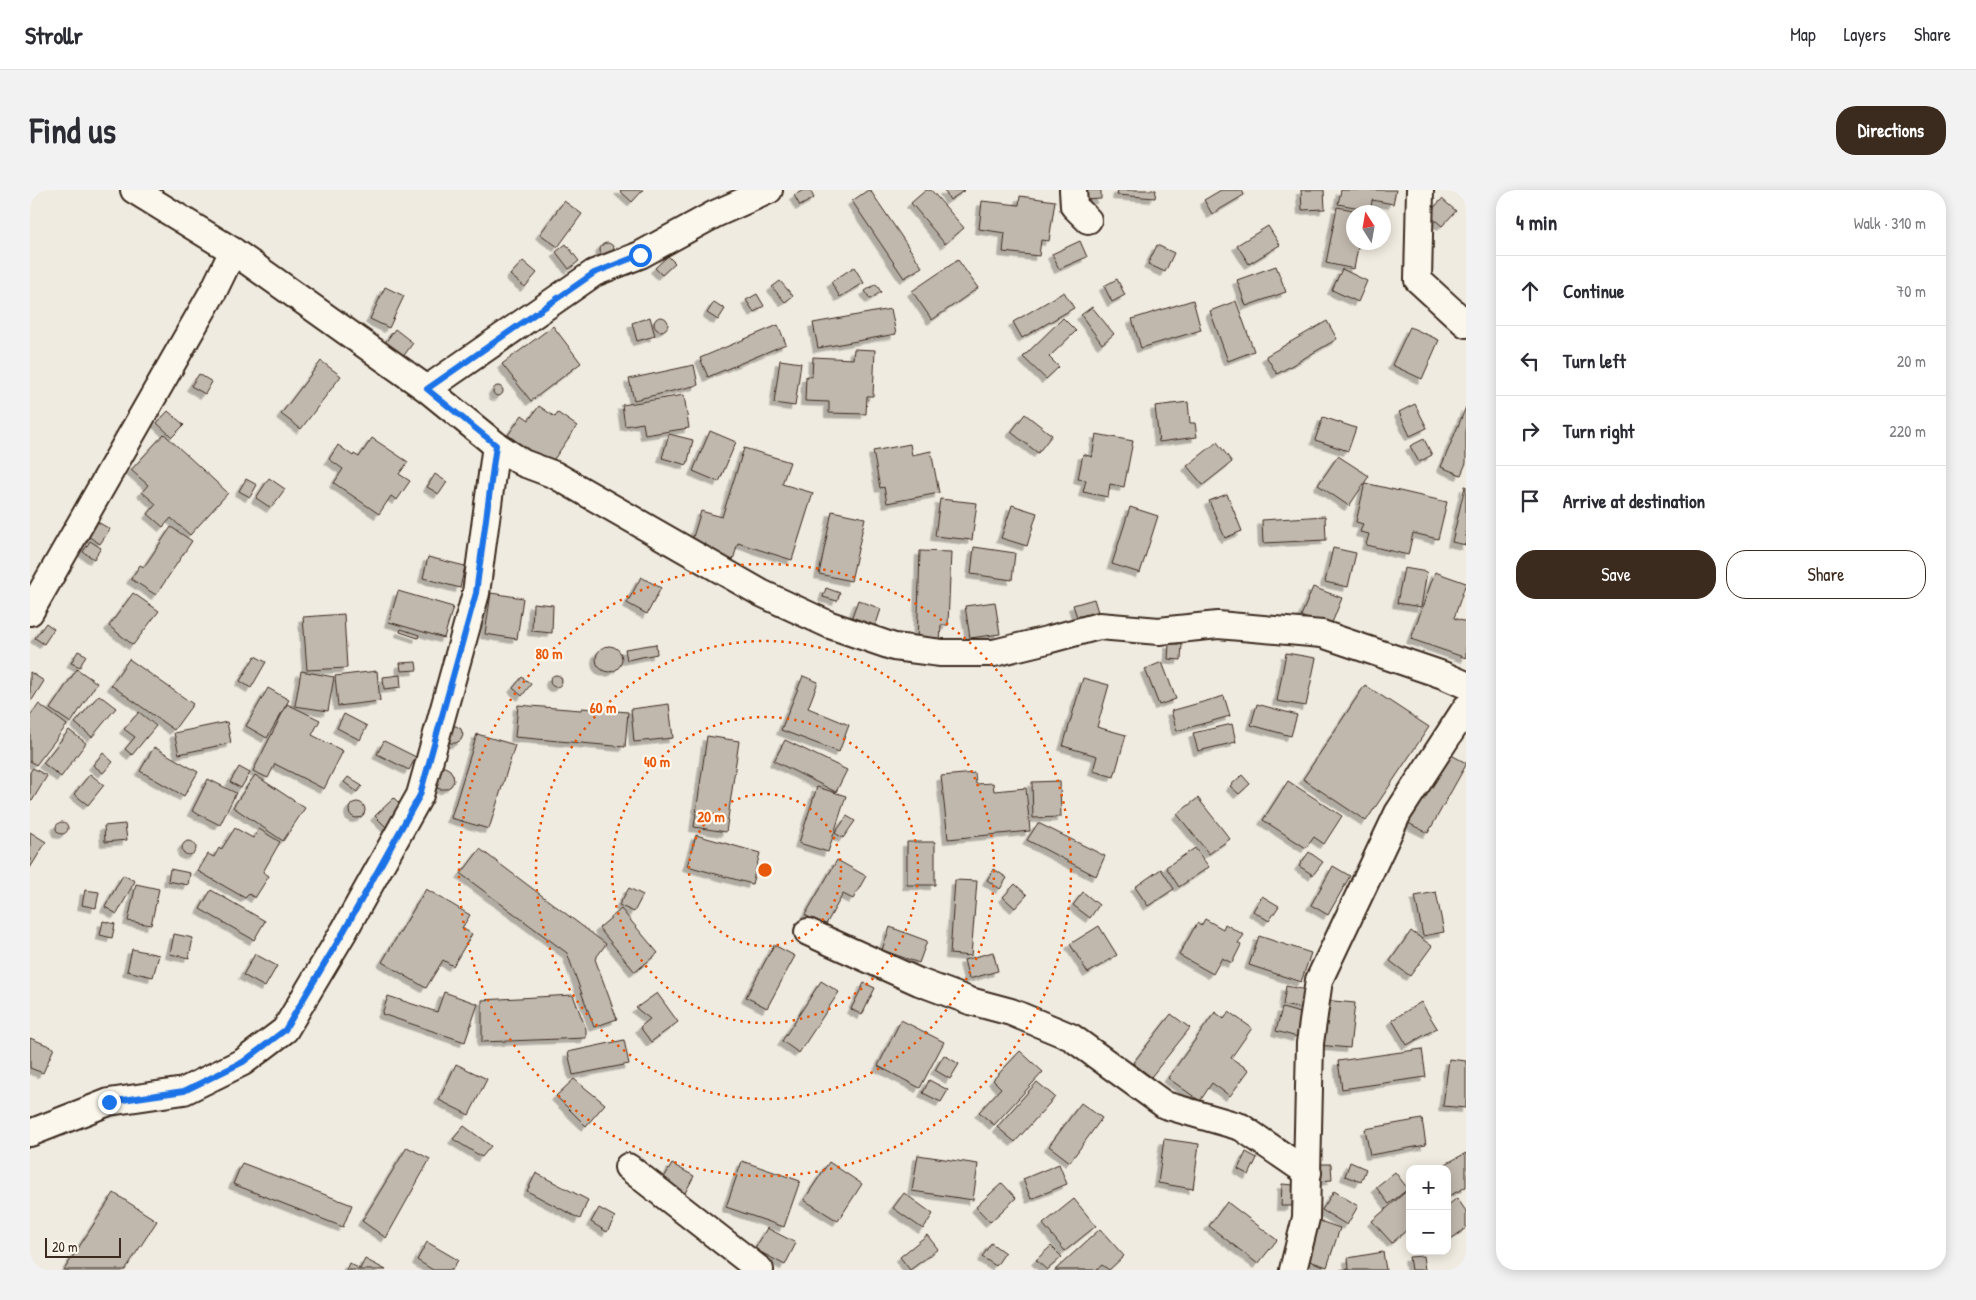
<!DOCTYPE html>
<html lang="en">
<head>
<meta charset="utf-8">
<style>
  :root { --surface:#fff; --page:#f2f2f3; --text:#2b2b33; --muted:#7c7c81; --line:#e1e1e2; --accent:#3b2a1e }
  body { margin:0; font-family:"Patrick Hand",sans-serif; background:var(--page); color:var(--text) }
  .controls { position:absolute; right:15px; bottom:15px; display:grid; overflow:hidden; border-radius:10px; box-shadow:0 2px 12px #0003 }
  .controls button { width:45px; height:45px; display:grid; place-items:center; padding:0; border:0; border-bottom:1px solid var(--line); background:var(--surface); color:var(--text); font:25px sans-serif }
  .compass { position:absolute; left:1316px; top:15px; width:45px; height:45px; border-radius:50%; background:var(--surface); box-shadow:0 2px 12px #0003; rotate:349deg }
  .scale { position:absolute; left:15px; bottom:12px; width:76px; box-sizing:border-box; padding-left:5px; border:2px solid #3b2a1e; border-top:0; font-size:14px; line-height:18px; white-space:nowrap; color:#3b2a1e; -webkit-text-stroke:4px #fbf7ec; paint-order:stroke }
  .stop { position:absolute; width:15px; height:15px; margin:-11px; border:4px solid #1a73e8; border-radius:50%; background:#fff }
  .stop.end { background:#1a73e8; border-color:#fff; box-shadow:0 1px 5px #0008 }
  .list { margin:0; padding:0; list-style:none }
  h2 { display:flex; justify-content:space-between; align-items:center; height:65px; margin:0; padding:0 20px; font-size:21px }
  h2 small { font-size:16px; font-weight:400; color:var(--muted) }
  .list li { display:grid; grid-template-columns:32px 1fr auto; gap:15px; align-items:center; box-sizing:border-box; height:70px; padding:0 20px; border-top:1px solid var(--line) }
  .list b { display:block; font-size:19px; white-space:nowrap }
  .list em { font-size:16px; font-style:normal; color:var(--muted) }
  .actions { display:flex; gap:10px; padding:15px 20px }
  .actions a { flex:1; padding:11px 0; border:1px solid var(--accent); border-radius:20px; text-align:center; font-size:18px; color:var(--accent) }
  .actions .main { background:var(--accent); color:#fff }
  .icon { flex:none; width:28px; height:28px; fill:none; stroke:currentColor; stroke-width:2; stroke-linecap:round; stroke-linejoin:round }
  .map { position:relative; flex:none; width:1436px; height:1080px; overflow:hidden; border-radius:20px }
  header { display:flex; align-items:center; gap:30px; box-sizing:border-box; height:70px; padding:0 25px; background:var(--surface); border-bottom:1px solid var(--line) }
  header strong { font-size:24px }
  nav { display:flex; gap:28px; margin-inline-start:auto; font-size:18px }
  .intro { display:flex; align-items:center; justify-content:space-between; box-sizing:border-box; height:120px; padding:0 30px }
  h1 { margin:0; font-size:35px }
  .button { padding:12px 22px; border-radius:20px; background:var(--accent); color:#fff; font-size:18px; font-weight:700 }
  main { display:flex; gap:30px; padding:0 30px }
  aside { flex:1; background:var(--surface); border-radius:20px; box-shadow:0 2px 12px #0003 }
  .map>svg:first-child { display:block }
</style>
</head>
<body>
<header>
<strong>Strollr</strong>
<nav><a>Map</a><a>Layers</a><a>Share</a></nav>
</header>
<div class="intro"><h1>Find us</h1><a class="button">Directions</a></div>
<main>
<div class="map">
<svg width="1436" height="1080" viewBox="0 0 1436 1080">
  <defs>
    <filter id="shadow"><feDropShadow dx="-4.5" dy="4.5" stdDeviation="0" flood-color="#0004"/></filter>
  </defs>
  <rect width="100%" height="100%" fill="#f0ebe0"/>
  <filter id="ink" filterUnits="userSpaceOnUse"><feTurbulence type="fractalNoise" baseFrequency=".02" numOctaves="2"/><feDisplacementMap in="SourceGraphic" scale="10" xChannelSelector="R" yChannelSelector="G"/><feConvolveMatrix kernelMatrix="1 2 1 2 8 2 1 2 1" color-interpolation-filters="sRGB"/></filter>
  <g filter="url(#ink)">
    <path fill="#c0b8ad" stroke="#3b2a1e" filter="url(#shadow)" d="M589,0H613L602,12Z
      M774,0H780L784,8L770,16L764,5Z
      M838,0H840L892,77L874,88L822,11Z
      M896,0H901L934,38L915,54L881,13Z
      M914,0H935L920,10Z
      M1053,0H1071V9L1054,10Z
      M1088,0H1126L1125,8L1087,5Z
      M1191,0H1212L1214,5L1182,24L1174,10Z
      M1271,0H1294L1295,19L1272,20Z
      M1311,0H1366L1363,14L1342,10L1341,20L1308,14Z
      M990,6L1025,11L1019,51L1011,50L1009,66L973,62L975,43L949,39L952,11L989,15Z
      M1412,9L1426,21L1412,36L1398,24Z
      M534,11L552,24L528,57L510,44Z
      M1307,17L1334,22H1324V52H1329L1324,79L1296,73Z
      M1238,36L1250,55L1219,74L1207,55Z
      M1050,51L1057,67L1029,79L1022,64Z
      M570 60a7 7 0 1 1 14 0a7 7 0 1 1-14 0Z
      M536,54L549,71L539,79L526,62Z
      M1127,55L1144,63L1135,82L1118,74Z
      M638,66L645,73L632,85L625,78Z
      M928,70L948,98L902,130L882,101Z
      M493,71L507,83L495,97L480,85Z
      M1246,76L1256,102L1216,116L1207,90Z
      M824,77L834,93L810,107L801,92Z
      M1312,79L1337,91L1328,112L1302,100Z
      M1087,89L1095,105L1082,112L1074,96Z
      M750,91L763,106L755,112L742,97Z
      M846,94L851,102L840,109L835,101Z
      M355,97L374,106L359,138L340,129Z
      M1034,102L1044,118L992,148L983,132Z
      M727,104L734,116L724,122L716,110Z
      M1163,110L1171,140L1111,158L1102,129Z
      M1206,111L1224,161L1198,171L1180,121Z
      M684,112L695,119L688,130L677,123Z
      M1062,117L1084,144L1072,154L1051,125Z
      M861,119L866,144L788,158L783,133Z
      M624 134a7 7 0 1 1 14 0a7 7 0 1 1-14 0Z
      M620,127L625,146L607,151L602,133Z
      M1033,128L1046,141L1019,167L1029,177L1016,189L993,167Z
      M1297,131L1307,149L1247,184L1236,166Z
      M748,135L756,154L678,187L670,168Z
      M523,136L551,173L501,211L472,174Z
      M1380,137L1409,150L1392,189L1362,175Z
      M365,139L383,153L370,171L352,157Z
      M824,159L845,160L843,206H837L836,224L799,223V212L775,211L776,186L782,187L783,167L823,169Z
      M750,170L771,173L765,216L744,213Z
      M291,171L311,186L271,239L251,224Z
      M664,175L668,195L604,210L599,189Z
      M169,184L182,192L175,204L161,196Z
      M463 201a5 5 0 1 1 10 0a5 5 0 1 1-10 0Z
      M654,205L659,238L615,245L613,233L595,236L592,215Z
      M1158,212L1160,233H1165L1167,247L1129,252L1125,216Z
      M1385,214L1397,238L1380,246L1369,222Z
      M509,216L525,227L528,223L547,236L520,275L485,253L486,251L478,245L492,225L499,230Z
      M1436,217V273L1431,285L1411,277Z
      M138,221L154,235L142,247L127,233Z
      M995,224L1022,245L1008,263L981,242Z
      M1293,227L1326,238L1318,261L1285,250Z
      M680,241L706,252L689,292L663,281Z
      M134,244L198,303L160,345L141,328L133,337L118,324L126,314L112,302L118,295L101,280Z
      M639,244L663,250L657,275L632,268Z
      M1066,244L1103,251L1094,297L1080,294L1078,307L1053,302L1056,290L1048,289L1053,264L1062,267Z
      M342,248L378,272L369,284L380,291L367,310L361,306L349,324L304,293L313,279L299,269L308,255L323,266L324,264L329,267Z
      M1394,249L1402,265L1389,272L1380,256Z
      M1187,252L1202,272L1173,295L1157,276Z
      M880,254L882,265L901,261L909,303L857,313L854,297L850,298L843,261Z
      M714,258L760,272L752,294L783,303L762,370L708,353L703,370L660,357L671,321L692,327Z
      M1308,266L1339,286L1319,316L1288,295Z
      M405,284L417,292L409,304L397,297Z
      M239,288L255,299L241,318L226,308Z
      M216,289L227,295L220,307L209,301Z
      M1335,293L1417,312L1408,349L1383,343L1378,365L1336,355L1339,344L1330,342L1333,334L1326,332Z
      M1435,296H1436V355L1422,352Z
      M1197,304L1212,341L1195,348L1179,311Z
      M910,309L947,313L942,350L905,346Z
      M982,315L1007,323L997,356L971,348Z
      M1100,317L1128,326L1110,383L1082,374Z
      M802,321L835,328L821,391L789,384Z
      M1295,326L1296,350L1233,353L1232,330Z
      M64,330L80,339L70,354L55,344Z
      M141,337L162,351L126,405L101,389L110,375L114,377Z
      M60,351L71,358L64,369L53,362Z
      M944,357L985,363L982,390L941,384Z
      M1303,358L1326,363L1318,397L1295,392Z
      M890,361L921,362L918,435H911L910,456L887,455Z
      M398,367L435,376L430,398L393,388Z
      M1374,378L1397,382L1391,417L1367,413Z
      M1405,382L1436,393L1424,428L1436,432V468L1381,449Z
      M611,387L631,398L617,424L597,413Z
      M1283,397L1312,408L1300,438L1271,426Z
      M796,398L810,403L807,411L793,407Z
      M368,401L423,417L414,448L359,432Z
      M103,403L129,421L103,455L79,436Z
      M461,403L493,408L487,449L455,444Z
      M1064,409L1068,422L1047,427L1043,415Z
      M828,410L851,419L844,440L820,432Z
      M965,412L970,444L940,448L935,416Z
      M503,413L523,415L522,443L502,441Z
      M314,424L317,478L277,480L273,427Z
      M16,433L24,439L14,454L5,448Z
      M371,439L389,445L388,448L370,442Z
      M626,454L627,464L597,470L595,459Z
      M1139,454H1152L1151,470L1138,469Z
      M566 469a13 13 0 1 1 26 0a13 13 0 1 1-26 0Z
      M48,461L56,465L50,477L41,473Z
      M1256,463L1286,468L1276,516L1247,511Z
      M225,466L236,472L221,498L210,491Z
      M99,469L163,514L144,540L81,495Z
      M386,472L387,480L371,481L370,473Z
      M1132,472L1146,509L1129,515L1115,479Z
      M47,479L67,493L41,533L20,519Z
      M271,481L304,487L298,521L265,516Z
      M347,481L350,511L308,516L305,486Z
      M0,482L14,491L2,510L0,509Z
      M370,485L371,497L354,499L353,487Z
      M520 491a6 6 0 1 1 12 0a6 6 0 1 1-12 0Z
      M773,486L788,492L778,518L819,535L809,562L751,540Z
      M492,487L501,494L492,506L483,498Z
      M1053,488L1079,495L1067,537L1096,545L1084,587L1063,581L1067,566L1033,556Z
      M1335,495L1399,537L1336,631L1273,589Z
      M238,498L259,510L237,548L216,536Z
      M69,505L86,518L62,547L45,533Z
      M1194,506L1200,526L1147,541L1141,521Z
      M9,514L37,535L6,575L0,571V526Z
      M257,514L290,530L282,545L313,561L294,599L245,574L238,588L223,581Z
      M639,514L643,548L604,552L601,519Z
      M1227,514L1267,525L1261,546L1221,535Z
      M488,515L551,520L552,518L598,522L595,557L485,547Z
      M109,522L126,536L102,565L95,559L105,547L94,539Z
      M314,524L337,536L330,550L307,538Z
      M197,532L201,553L149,564L144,543Z
      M1202,534L1206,552L1168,561L1163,543Z
      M421,536H426L431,539L433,545L431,550L426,553H421L416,550Z
      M39,540L56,553L31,587L13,573Z
      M447,544L485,555L459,639L421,628Z
      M677,546L709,551L696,642L664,637Z
      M755,550L817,580L806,602L744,571Z
      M354,551L386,567L379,580L347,564Z
      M124,557L168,582L154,606L110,581Z
      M1416,562L1436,573V575L1398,643L1378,633Z
      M73,563L83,572L73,583L63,575Z
      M209,577L220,583L211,598L200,592Z
      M409,577H415L420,580L423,585L424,591L421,596L416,599H410L405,597Z
      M3,578L17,586L2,611L0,610V582Z
      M945,583L946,594L963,593L964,601L996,598L1000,641L918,649L911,586Z
      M60,584L74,595L58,615L44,604Z
      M225,585L275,618L253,651L203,617Z
      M1212,585L1220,594L1209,604L1200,596Z
      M318,587L332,596L327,602L314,592Z
      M178,589L206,603L190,635L162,621Z
      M1030,591L1031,627L1003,628L1002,592Z
      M1258,591L1312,626L1294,654L1284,647L1276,658L1233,630Z
      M787,597L816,606L798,662L769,653Z
      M364,608L378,622L359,640L345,626Z
      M1168,608L1200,649L1179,664L1147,624Z
      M319 620a8 8 0 1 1 16 0a8 8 0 1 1-16 0Z
      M817,626L825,631L813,648L805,643Z
      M26 638a6 6 0 1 1 12 0a6 6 0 1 1-12 0Z
      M1008,633L1075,666L1066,686L997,650Z
      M95,634L97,650L75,652L74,636Z
      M205,638L223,648L229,639L250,652L233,682L239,686L225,708L219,704L215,708L168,681L178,664L184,667L189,658L191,660Z
      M0,642L16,652L0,678Z
      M666,645L730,663L722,694L657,676Z
      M152 658a7 7 0 1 1 14 0a7 7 0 1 1-14 0Z
      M877,652H905V695H877Z
      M1165,658L1179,677L1149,697L1136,677Z
      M450,659L576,754L565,769L587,829L564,837L537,763L431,684Z
      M1279,662L1293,672L1283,685L1269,676Z
      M807,670L836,686L823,709L813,704L795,736L775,725Z
      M1303,676L1320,686L1298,725L1281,715Z
      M140,679L160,683L158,695L138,691Z
      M964,679L977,688L970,699L957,690Z
      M1131,679L1144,699L1118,716L1105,697Z
      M93,685L105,691L87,724L75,717Z
      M925,690L947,691L941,766L920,764Z
      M106,694L129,699L121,735L98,731Z
      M985,694L997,705L985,718L973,707Z
      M599,698L613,705L604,722L589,715Z
      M396,699L440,725L432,738L442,744L423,776L413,770L396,798L352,772Z
      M55,700L69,702L66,718L52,715Z
      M181,700L235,731L224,750L170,719Z
      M1053,702L1069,715L1060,728L1043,715Z
      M1406,702L1414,742L1393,746L1385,706Z
      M1232,706L1249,716L1239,731L1223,721Z
      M591,719L628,763L605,782L569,738Z
      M1175,729L1193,739L1195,734L1214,745L1208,753L1211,755L1202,773L1192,768L1183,784L1149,765L1167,733L1171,736Z
      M73,731L85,734L82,748L70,745Z
      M1069,736L1087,765L1058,783L1040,754Z
      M860,737L897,751L889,773L852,760Z
      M1381,741L1402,756L1380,786L1360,771Z
      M144,744L163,748L159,768L140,764Z
      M1229,746L1281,763L1271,792L1219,775Z
      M744,755L765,766L737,818L716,807Z
      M102,759L129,765L123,787L97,781Z
      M963,762L968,781L939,789L934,770Z
      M225,764L247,776L235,797L213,785Z
      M791,791L809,802L769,863L752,851Z
      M834,793L845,798L832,825L821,819Z
      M1256,796L1277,800L1273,819L1253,815Z
      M414,802L448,814L435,852L352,824L358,806L407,822Z
      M627,803L648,832L621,852L610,837L620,829L606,818Z
      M543,805L556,839V848L452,852V810Z
      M1293,810L1325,813L1320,858L1288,855Z
      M1391,812L1407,838L1377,855L1362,830Z
      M1252,818L1274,824L1267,847L1246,841Z
      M1185,822L1194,829L1199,822L1222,838L1201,868L1219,880L1200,906L1182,893L1170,911L1138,888Z
      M1141,824L1160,838L1121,887L1103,873Z
      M871,830L914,852L890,898L848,876Z
      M0,848L24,858L13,883L0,878Z
      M594,850L599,874L543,885L538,862Z
      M1392,859L1396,887L1312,899L1308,871Z
      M990,861L1013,882L964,935L949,922L971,898L963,890Z
      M914,865L929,874L920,889L905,880Z
      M1419,869L1436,871V918L1413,916Z
      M426,874L457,889L439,925L409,910Z
      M544,889L575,914L556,936L526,906Z
      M899,890L918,900L911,912L893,903Z
      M1007,892L1025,907L985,952L967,937Z
      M1051,913L1072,928L1040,972L1019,956Z
      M1392,929L1396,955L1340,965L1335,939Z
      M434,936L461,956L452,967L423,949Z
      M1134,949L1169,954L1163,999L1128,993Z
      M377,957L400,969L356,1048L332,1031Z
      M1216,962L1227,968L1219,985L1208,979Z
      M1436,963V997L1417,1007V979H1406Z
      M888,965L948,974L943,1010L882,1001Z
      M712,971L770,991L754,1037L696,1017Z
      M799,972L832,994L808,1031L774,1010Z
      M1320,972L1336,979L1331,992L1315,986Z
      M212,973L322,1015L313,1037L203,994Z
      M642,974L664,986L655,1003L632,991Z
      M1029,974L1037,994L1001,1009L993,989Z
      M1287,974H1301L1302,990L1288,991Z
      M1365,982L1378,999L1359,1014L1346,997Z
      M506,983L558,1010L550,1029L497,1001Z
      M972,993L986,1008L960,1032L946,1017Z
      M1252,994L1264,995L1262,1016H1251Z
      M1380,998V1037L1362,1053L1342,1031Z
      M1304,1001L1328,1016L1317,1035L1292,1020Z
      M84,1003L127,1031L95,1080H34Z
      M874,1003L903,1024L893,1039L863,1018Z
      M1427,1008L1436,1021V1038L1417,1052V1016Z
      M1044,1009L1066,1036L1035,1061L1013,1034Z
      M1197,1012L1247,1050L1228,1074L1179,1036Z
      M569,1018L585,1027L577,1042L561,1032Z
      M1284,1029L1310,1038L1297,1077L1271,1068Z
      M737,1038L766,1053L755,1075L725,1059Z
      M1070,1039L1094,1066L1079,1080L1072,1075L1066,1080H1025Z
      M897,1045L908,1059L880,1080L870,1067Z
      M397,1052L428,1070L422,1080H403L387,1070Z
      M961,1053L975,1063L966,1076L952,1067Z
      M1021,1056L1032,1067L1017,1080L1006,1070Z
      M1353,1062L1356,1080H1310L1319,1079L1318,1068Z
      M1393,1066L1395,1080H1381L1379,1067Z
      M335,1069L356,1080H316L319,1073L330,1079Z"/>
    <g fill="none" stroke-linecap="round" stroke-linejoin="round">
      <defs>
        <path id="minor" d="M104,0L203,61L397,199L466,255L493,273L525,285L731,403L800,435L864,457L911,463H964L1017,450L1069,436L1129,441L1188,435L1292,444L1413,485L1436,495
          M1043,0L1044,16L1058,30
          M1390,0L1388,90L1436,134
          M397,199L564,83L610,65L685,24L739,0
          M0,422L184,100L203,61
          M778,742L889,792L940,811L981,822L1041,847L1135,915L1211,937L1278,983
          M0,943L79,912L154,901L213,872L255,840L314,741L390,605L446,403L466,255
          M598,977L730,1080
          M1263,1080L1276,1028L1280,853L1289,790L1368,623L1436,518"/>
      </defs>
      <use href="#minor" stroke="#3b2a1e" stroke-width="30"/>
      <use href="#minor" stroke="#fbf7ec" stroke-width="26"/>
    </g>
  </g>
  <g fill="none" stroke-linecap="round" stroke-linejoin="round" filter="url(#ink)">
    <path stroke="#1a73e8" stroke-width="6" d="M79,912L154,901L213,872L255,840L314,741L390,605L446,403L466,255L397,199L564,83L610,65"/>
  </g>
  <g fill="none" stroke="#e8590c" stroke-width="2.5" stroke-dasharray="2.5 5">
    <circle cx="735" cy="680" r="76"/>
    <circle cx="735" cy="680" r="153"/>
    <circle cx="735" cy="680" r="229"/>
    <circle cx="735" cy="680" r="306"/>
  </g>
  <circle cx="735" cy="680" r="8" fill="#e8590c" stroke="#fbf7ec" stroke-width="2.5"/>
  <g font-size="15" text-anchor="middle" font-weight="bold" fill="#e8590c" stroke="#fbf7ec" stroke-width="4.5" stroke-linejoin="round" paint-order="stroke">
    <text x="519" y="469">80 m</text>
    <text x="573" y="523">60 m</text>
    <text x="627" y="577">40 m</text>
    <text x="681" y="632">20 m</text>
  </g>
</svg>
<div class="controls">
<button>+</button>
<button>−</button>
</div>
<svg class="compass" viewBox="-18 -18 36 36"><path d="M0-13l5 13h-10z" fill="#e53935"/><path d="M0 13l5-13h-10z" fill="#7c7c81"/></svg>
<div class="scale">20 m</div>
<div class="stop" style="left:610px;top:65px"></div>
<div class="stop end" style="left:79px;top:912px"></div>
</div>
<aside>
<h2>4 min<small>Walk · 310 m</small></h2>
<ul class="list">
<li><svg class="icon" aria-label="ahead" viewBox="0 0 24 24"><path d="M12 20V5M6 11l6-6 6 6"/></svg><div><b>Continue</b></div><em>70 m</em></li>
<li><svg class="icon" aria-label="left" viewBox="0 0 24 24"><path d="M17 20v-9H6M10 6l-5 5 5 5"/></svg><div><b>Turn left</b></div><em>20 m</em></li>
<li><svg class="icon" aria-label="right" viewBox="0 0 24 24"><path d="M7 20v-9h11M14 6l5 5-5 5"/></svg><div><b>Turn right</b></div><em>220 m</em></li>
<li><svg class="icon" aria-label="arrive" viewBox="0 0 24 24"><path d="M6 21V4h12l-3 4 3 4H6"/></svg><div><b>Arrive at destination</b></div></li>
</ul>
<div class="actions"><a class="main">Save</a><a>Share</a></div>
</aside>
</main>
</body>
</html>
